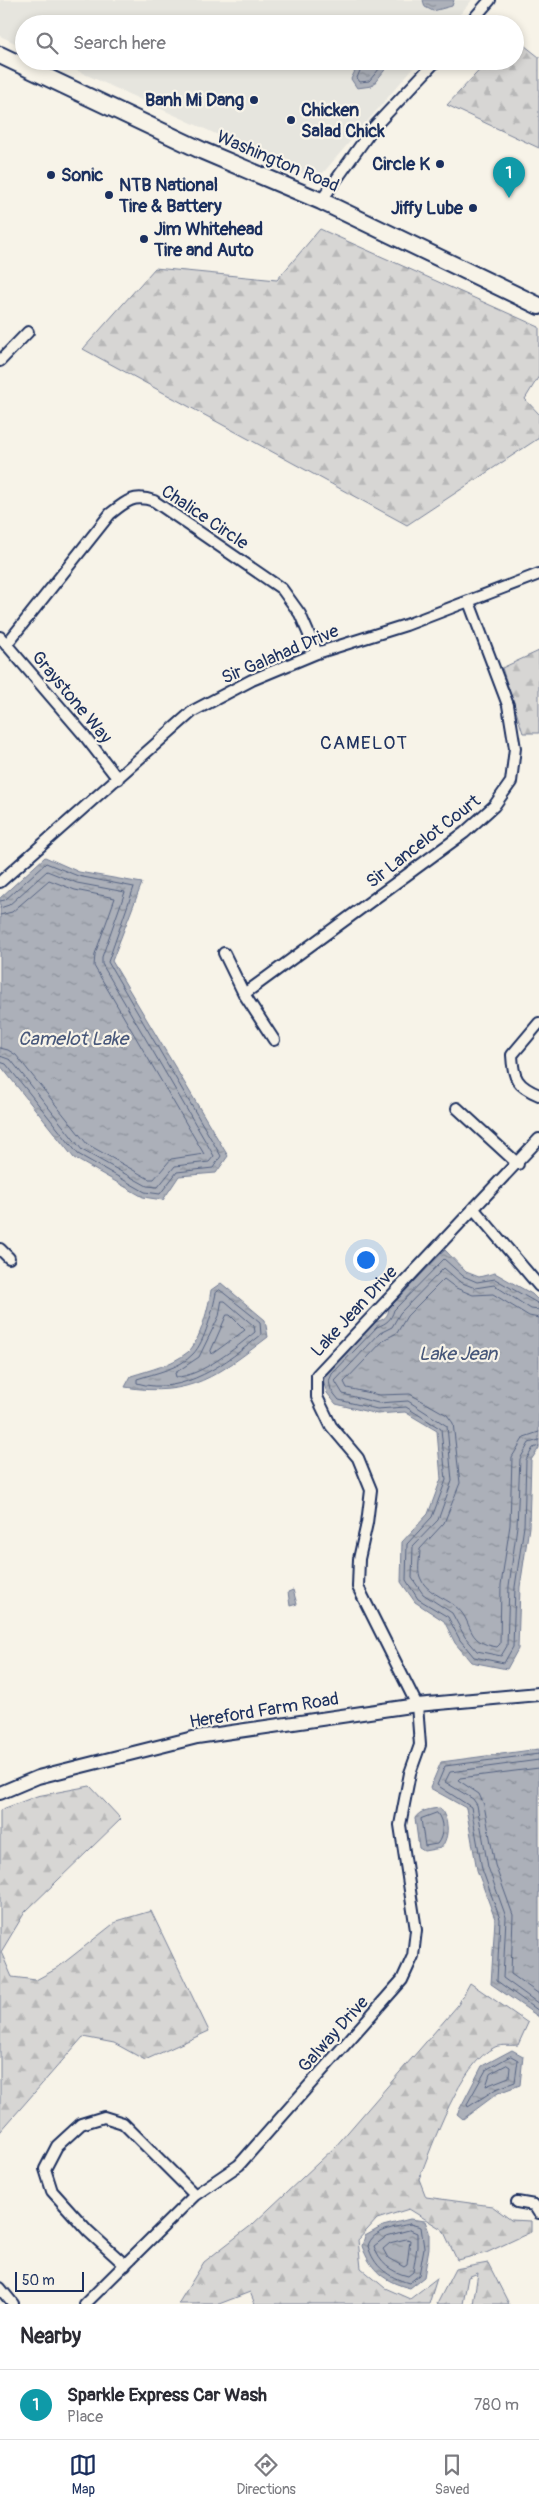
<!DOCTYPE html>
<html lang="en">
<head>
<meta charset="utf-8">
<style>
  :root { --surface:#fff; --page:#f2f2f3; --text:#2b2b33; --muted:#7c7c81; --line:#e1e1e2; --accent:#1b2f5e }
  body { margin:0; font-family:Pangolin,sans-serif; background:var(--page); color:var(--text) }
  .scale { position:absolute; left:15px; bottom:12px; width:69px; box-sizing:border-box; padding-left:5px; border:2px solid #1b2f5e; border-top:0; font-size:14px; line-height:18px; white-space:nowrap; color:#1b2f5e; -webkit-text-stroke:4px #f7f3e8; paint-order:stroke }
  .you { position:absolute; left:365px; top:1259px; width:18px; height:18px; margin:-12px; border:4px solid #fff; border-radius:50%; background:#1a73e8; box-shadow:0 0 0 8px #1a73e833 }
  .badge { display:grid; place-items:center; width:32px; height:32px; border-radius:50%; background:var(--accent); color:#fff; font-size:16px; font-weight:700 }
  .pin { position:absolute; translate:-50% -41px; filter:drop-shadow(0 1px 2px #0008) }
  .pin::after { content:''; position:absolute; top:26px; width:18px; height:15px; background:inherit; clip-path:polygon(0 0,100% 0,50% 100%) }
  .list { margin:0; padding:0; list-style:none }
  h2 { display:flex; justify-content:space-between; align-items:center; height:65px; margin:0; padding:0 20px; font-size:21px }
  h2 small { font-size:16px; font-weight:400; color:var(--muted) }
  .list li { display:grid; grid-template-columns:32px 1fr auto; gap:15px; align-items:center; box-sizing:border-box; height:70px; padding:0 20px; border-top:1px solid var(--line) }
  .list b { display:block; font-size:19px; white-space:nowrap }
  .list p { margin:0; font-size:16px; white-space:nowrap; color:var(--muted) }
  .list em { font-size:16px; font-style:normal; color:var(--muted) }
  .icon { flex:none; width:28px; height:28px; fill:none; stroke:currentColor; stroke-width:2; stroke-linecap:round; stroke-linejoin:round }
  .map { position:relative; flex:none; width:539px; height:2304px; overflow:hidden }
  .search { position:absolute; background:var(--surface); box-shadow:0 2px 8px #0003; left:15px; right:15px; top:15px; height:55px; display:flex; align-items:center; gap:12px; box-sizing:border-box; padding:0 18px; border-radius:28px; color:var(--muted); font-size:19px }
  .sheet { height:135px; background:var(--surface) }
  nav { display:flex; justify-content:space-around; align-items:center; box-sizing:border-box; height:70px; border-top:1px solid var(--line); background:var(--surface); font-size:14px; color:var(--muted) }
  nav a { display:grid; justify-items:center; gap:2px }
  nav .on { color:var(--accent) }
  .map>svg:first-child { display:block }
</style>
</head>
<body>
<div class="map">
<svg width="539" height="2304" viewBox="0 0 539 2304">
  <defs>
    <pattern id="forest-firs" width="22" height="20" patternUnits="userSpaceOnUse" patternTransform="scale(1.25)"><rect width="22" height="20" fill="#d7d6d4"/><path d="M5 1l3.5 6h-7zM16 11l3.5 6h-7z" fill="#b8b8b8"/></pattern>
    <pattern id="water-ripples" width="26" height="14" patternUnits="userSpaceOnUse" patternTransform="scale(1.25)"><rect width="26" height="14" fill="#acb0b9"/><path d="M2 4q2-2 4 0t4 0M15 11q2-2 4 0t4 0" fill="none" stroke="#8b909a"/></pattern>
  </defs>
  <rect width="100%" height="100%" fill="#f7f3e8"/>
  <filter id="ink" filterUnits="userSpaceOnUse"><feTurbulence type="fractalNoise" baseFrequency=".02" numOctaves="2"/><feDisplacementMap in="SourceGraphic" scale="10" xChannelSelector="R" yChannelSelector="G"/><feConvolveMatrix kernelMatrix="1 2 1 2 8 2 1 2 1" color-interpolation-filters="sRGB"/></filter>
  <g filter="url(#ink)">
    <path fill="#e6e5de" d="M0,0H472L452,24H24V47L0,36Z
      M56,61H419L317,180Z"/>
    <path fill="url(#forest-firs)" stroke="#798299" d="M515,38L539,57V148L447,105L488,61H515Z
      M320,229L539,327V376L525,399L539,414V438L407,525L83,349L155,268L277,280Z
      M539,651V733H523L502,668Z
      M90,1786L121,1819L25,1912L1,1952L12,1977L36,1980L56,1969L117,1921L151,1911L209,2031L145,2060L114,2043L83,2037L0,2132V1810L37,1796Z
      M470,1983L528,2023L518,2045C512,2046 502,2044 495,2047C460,2063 433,2144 419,2179L426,2197L492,2206L511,2220L531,2221V2232L486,2253L457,2260L443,2230L409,2209L377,2219L358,2240L361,2268L385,2288L410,2299L437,2278L429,2304H255L250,2292L219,2304H178L204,2262L253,2224L335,2147L458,2005Z
      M488,2263L509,2304H473L478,2273L468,2277L463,2304H437L455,2269Z"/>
    <path fill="url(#water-ripples)" stroke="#727c95" d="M423,0H454L452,6L433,11L425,7Z
      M360,61H392L372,86L357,88L351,79Z
      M45,857L79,872L142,883L112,961L228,1156L216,1173L179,1176L163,1200L143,1197L74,1158L0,1065V898Z
      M445,1250L466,1272L479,1277L495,1273L532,1294L539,1301V1448L531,1460L529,1527L520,1587L518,1649L507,1669L471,1662L455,1643L444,1621L415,1602L401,1582L402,1542L428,1514L441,1479L437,1431L405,1412L377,1414L336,1404L327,1393L323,1381L328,1371L375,1322C384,1320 388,1317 389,1308Z
      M221,1283L265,1320L268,1337C218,1375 191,1398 125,1387L131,1376C150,1370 172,1365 188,1352C200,1342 209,1305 211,1290Z
      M293,1590L297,1604L290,1606L288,1592Z
      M539,1749V2017L491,1984L495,1919L477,1870L466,1808L430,1788L441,1762Z
      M440,1808C449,1820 450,1836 441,1848L424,1851L419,1848L415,1818C420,1810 431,1809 440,1808Z
      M512,2050L523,2056L520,2085L498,2093L463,2119L457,2114L482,2066Z
      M410,2219L425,2221L429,2232V2248L424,2277L410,2288C385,2282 371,2271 362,2246L365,2236L383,2226Z"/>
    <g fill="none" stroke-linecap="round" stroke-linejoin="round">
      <path stroke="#556382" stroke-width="1" d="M364,61L357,78L360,82L369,81L386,61
        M0,901L5,900L46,863L78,876L134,887L108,962L221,1156L213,1168L177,1172L160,1194L145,1192L78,1154L6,1064L0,1062
        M0,908L9,905L47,871L77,883L125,892L102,957V964L214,1156L209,1162L175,1166L158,1187L147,1186L82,1150L11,1060L0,1056
        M0,915L12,912L49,880L75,890L115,898L95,954L94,966L204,1154L171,1159L154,1179H149L87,1144L16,1055L8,1050L0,1048
        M220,1290L260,1322L261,1335C227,1362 183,1397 137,1383V1379C155,1373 179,1369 193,1354C205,1342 213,1309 216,1293Z
        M222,1301H225L254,1326L255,1332C237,1347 200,1377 176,1377L175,1373L199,1357L219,1316Z
        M539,1304L495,1279L477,1282L463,1276L444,1259L394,1310C391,1320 387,1323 377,1327L332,1374L329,1381L331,1390L339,1400L377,1409L406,1407L441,1429L446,1480L432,1517L407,1544L406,1580L418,1599L448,1617L460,1640L474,1657L504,1663L513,1647L515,1587L524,1526L526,1460L533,1448L539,1446
        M539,1310L531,1309L494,1285L475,1288L460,1282L444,1268L400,1313L392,1327L380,1333L335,1381L343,1394L378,1403L408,1401L447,1426L452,1481L438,1520L413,1546L412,1578L423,1594L452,1613L465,1637L477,1651L501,1656L507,1646L509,1586L517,1526L520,1459L529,1443L539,1440
        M227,1315H230L245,1330L212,1354L211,1351Z
        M539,1318L529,1316L493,1294L473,1295L456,1288L444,1279L407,1316L397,1333L385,1339L344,1382L347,1388L379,1395L410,1394L447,1415L453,1423L460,1483L444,1523L420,1549C420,1557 417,1569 420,1577C425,1592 444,1597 455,1606C475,1621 463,1642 497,1647L500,1644L501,1585L510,1525L512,1457L524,1437L539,1432
        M539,1754L445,1766L437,1785L471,1807L482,1869L500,1919L497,1981L539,2011
        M539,1760L450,1772L445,1782L473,1799L477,1805L488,1867L506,1917L503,1978L539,2004
        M539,1768L460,1778L458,1780L479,1794L484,1805L495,1865L513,1915L511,1974L539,1994
        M437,1813C444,1821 444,1836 437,1844L425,1846L421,1819Z
        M511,2056L518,2060L515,2082L496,2089L468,2107L467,2104L486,2070Z
        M507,2065L510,2067L509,2077L486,2086L490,2074Z
        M410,2224L421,2227L424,2248L419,2275L409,2283C388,2277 374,2267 368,2246C372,2230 396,2227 410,2224Z
        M410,2230L417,2233V2247L413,2272L408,2276C391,2272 379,2263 374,2246L387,2236Z
        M407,2239L410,2240L407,2265L404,2267L388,2258L383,2249L390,2243Z"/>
      <defs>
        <path id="minor" d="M469,24L490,0
          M321,201L373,128L436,61
          M0,361L28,332
          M0,637L84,735L118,779
          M6,645L110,514C126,501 134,494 154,501L282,589L300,614L317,653
          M0,882L193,711L252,680L317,653L406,625L539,574
          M224,953L244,994L274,1040
          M244,994L464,833L494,806L511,782L515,748L508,705L469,602
          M539,1023L512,1055C513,1078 517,1086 539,1095
          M457,1108L518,1164
          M473,1208L539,1286
          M0,1249L9,1258
          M517,2202L534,2205L539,2213
          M125,2265L88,2231L52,2191L45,2169L57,2146L81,2124L104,2117L123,2123L195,2195
          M0,2288L13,2304
          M85,2304L195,2195L239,2165L402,1980L413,1956L416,1930L400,1825L410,1773L420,1745L417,1705L358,1587L359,1559L367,1523L371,1490L358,1458L331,1426L317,1397V1375L539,1139"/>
        <path id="tertiary" d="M0,1793L38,1777L197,1737L417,1705L539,1694"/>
        <path id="primary" d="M0,55L203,151L321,201L539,306"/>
      </defs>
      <use href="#minor" stroke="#1b2f5e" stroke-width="14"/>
      <use href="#tertiary" stroke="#1b2f5e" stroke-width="16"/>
      <use href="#primary" stroke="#1b2f5e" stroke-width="20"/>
      <use href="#minor" stroke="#f7f3e8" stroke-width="10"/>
      <use href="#tertiary" stroke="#f7f3e8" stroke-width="12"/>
      <use href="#primary" stroke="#f7f3e8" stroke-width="16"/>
    </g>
  </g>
  <g fill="#1b2f5e" stroke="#f7f3e8" stroke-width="2">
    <circle cx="254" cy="100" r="5"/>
    <circle cx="291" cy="120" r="5"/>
    <circle cx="440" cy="164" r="5"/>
    <circle cx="51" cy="175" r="5"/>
    <circle cx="109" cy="195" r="5"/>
    <circle cx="473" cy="208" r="5"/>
    <circle cx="144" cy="239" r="5"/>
  </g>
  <g text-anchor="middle" stroke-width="4.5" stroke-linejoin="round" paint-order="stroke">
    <g font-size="18" font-weight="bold" fill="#1b2f5e" stroke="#f7f3e8" text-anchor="start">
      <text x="244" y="106" text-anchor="end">Banh Mi Dang</text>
      <text x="301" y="116">Chicken<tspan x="301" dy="21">Salad Chick</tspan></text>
      <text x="430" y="170" text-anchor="end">Circle K</text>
      <text x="61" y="181">Sonic</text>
      <text x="119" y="191">NTB National<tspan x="119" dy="21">Tire &amp; Battery</tspan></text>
      <text x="463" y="214" text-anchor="end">Jiffy Lube</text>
      <text x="154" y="235">Jim Whitehead<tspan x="154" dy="21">Tire and Auto</tspan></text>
    </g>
    <g font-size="18" fill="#1b2f5e" stroke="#f7f3e8">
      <text transform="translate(278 161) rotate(23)" y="6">Washington Road</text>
      <text transform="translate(205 517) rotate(34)" y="6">Chalice Circle</text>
      <text transform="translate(280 654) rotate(-23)" y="6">Sir Galahad Drive</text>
      <text transform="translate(72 697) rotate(50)" y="6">Graystone Way</text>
      <text transform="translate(423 841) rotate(-38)" y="6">Sir Lancelot Court</text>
      <text transform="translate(354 1311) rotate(-47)" y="6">Lake Jean Drive</text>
      <text transform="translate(264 1710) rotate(-9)" y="6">Hereford Farm Road</text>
      <text transform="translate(333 2034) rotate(-48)" y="6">Galway Drive</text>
    </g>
    <g font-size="19" letter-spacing="1" fill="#1b2f5e" stroke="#f7f3e8">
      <text x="364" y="749">CAMELOT</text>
    </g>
    <g font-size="19" font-style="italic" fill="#465679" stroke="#f7f3e8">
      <text x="73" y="1045">Camelot Lake</text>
      <text x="458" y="1360">Lake Jean</text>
    </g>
  </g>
</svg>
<div class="scale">50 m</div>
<div class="you"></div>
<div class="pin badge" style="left:509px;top:198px;background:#0f9aa8">1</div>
<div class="search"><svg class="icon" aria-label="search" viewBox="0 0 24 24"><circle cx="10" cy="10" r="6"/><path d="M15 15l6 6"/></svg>Search here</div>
</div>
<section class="sheet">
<h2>Nearby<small></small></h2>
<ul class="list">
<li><span class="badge" style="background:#0f9aa8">1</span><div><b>Sparkle Express Car Wash</b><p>Place</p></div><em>780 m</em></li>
</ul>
</section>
<nav>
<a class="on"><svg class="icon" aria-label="map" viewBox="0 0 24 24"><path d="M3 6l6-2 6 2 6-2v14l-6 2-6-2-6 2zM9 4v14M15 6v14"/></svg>Map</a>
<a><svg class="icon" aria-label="directions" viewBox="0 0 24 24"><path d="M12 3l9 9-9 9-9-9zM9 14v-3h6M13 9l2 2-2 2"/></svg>Directions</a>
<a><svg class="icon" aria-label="saved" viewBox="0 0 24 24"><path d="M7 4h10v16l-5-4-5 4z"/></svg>Saved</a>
</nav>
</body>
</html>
